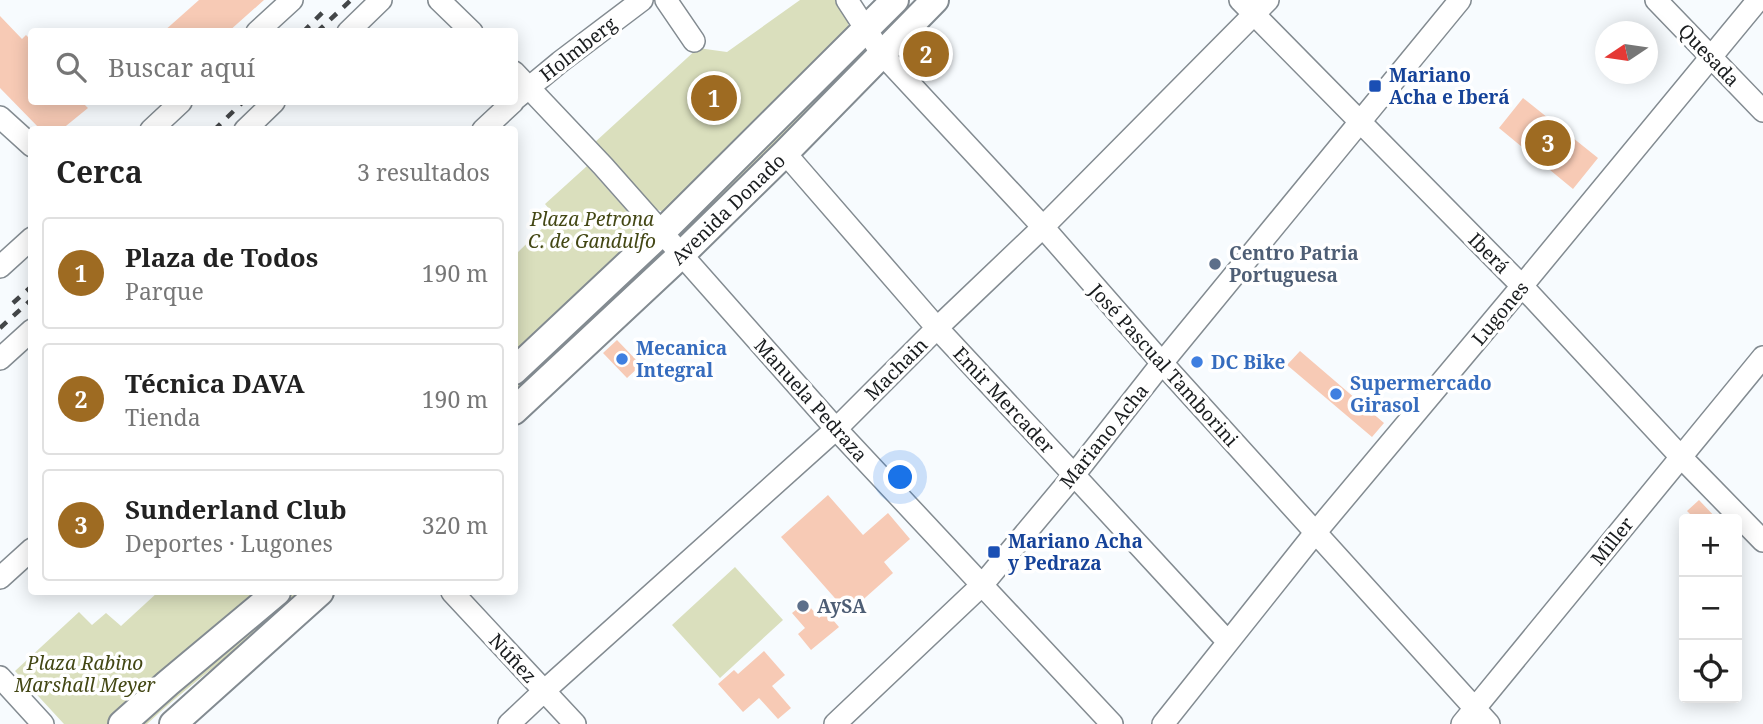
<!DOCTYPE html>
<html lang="es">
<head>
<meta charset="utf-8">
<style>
  :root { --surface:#fff; --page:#f6f6f6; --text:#222; --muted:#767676; --line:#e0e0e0; --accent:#9e6b22 }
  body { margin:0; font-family:"Noto Serif",serif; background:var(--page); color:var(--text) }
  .controls { position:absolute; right:21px; bottom:21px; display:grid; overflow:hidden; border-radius:7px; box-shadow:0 4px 18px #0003 }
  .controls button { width:63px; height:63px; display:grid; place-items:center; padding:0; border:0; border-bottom:2px solid var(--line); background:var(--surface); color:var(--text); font:35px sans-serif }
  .compass { position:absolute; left:1595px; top:21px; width:63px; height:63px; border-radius:50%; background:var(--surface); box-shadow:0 4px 18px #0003; rotate:257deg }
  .you { position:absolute; left:901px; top:478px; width:24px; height:24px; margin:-18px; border:5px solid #fff; border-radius:50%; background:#1a73e8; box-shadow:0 0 0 10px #1a73e833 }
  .badge { display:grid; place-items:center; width:46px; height:46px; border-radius:50%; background:var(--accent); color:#fff; font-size:23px; font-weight:700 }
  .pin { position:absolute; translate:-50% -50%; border:4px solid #fff; box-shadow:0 2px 7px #0006 }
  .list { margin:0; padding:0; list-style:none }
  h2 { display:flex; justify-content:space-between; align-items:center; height:91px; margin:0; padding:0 28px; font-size:30px }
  h2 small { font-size:23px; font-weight:400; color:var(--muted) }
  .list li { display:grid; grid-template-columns:46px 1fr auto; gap:21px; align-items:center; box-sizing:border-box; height:112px; margin:0 14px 14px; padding:0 14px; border:2px solid var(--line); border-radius:7px }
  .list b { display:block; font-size:26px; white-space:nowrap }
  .list p { margin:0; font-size:23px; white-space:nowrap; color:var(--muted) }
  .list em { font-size:23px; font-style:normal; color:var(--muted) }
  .icon { flex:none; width:38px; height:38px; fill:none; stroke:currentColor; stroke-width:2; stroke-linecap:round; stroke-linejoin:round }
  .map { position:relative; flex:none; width:1763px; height:724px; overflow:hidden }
  .search { position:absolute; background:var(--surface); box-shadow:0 4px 18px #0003; left:28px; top:28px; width:490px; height:77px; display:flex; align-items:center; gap:18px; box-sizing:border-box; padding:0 24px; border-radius:7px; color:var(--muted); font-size:26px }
  .panel { position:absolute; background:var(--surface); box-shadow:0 4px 18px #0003; left:28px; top:126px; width:490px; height:469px; border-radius:7px }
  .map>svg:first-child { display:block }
</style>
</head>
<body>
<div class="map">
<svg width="1763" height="724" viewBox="0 0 1763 724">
  <rect width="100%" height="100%" fill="#f7fbfe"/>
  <path fill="#dadfbd" d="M800,0H837L848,18V31L666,213L656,209L594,143L698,48L727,52Z
    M848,61L852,67L691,229L684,221Z
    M587,166L636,221C641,228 641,233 638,240L515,358V255L555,216L545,204Z
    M653,255L659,262L515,395V384Z
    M735,567L783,620L720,678L672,625Z
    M158,592H261L113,724H64L15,671L79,612L92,625L106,613L121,626Z
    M290,592H304C254,639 197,677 147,724H134L262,617Z"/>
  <path fill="#f7cab5" d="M199,0H264L228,32H163Z
    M0,16L22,39L26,35L32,41V102H82L88,108L61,130H41L0,88Z
    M924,36L946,62L927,79L912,61L913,46Z
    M1523,98L1598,158L1573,189L1499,128Z
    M617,340L641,365L627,378L603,353Z
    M1300,351L1384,423L1372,437L1287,365Z
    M828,495L863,535L888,513L910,539L884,562L893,573L848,613L781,537Z
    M1699,500L1717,519H1695L1687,511Z
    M806,602L819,618L826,612L839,627L811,650L798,634L805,628L792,613Z
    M764,651L785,675L772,686L791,708L778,719L759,698L743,712L718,684L734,670L738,674Z"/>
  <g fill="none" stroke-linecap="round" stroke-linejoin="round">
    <defs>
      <path id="minor" d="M439,0L472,32
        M666,0L694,41
        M847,0L882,54L1043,227L1162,363L1489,724
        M1240,0L1522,286L1681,457L1763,541
        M1656,0L1763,111
        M257,32L292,0
        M348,32L381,0
        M514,72L603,166L836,429L1112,724
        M514,100L560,62L642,0
        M0,117L32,146
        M151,130L181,102
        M245,130L274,102
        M483,130L513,102
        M785,153L937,328L1074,475L1228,642
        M0,267L32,238
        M0,359L32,330
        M0,578L32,549
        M452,592L575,724
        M0,677L43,724
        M509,724L544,691L836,429L937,328L1043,227L1268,0
        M835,724L983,584L1074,475L1162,363L1460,0
        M1163,724L1315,533L1522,286L1758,0
        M1462,724L1763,357"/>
      <path id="major" d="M514,371L662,232L895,0
        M514,411L681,255L785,153L935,0
        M122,724L168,683L277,592
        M173,724L320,592"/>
    </defs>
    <use href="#minor" stroke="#838b91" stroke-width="24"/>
    <use href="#major" stroke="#838b91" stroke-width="30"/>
    <use href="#minor" stroke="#fff" stroke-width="21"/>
    <use href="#major" stroke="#fff" stroke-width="26"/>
    <path stroke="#444749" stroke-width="4.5" stroke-dasharray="9 9" stroke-linecap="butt" d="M303,32L323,12
      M317,32L351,0
      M214,130L243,102
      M13,303L32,286
      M0,328L32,299"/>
  </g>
  <g fill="#1a4fb4" stroke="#fff" stroke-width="2.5">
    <rect x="1368" y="79" width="14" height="14" rx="3.5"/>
    <rect x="987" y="545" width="14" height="14" rx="3.5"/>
  </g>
  <g fill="#5c6f8a" stroke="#fff" stroke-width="2.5">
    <circle cx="1215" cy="264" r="7"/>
    <circle cx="803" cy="606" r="7"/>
  </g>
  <g fill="#3f7fe0" stroke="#fff" stroke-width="2.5">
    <circle cx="622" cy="359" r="7"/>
    <circle cx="1197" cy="362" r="7"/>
    <circle cx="1336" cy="394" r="7"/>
  </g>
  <g text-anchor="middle" stroke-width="7" stroke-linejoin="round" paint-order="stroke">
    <g font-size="19" fill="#191c1e" stroke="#fff">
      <text transform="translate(578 49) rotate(-38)" y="7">Holmberg</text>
      <text transform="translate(1709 55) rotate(46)" y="7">Quesada</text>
      <text transform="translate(728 209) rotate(-44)" y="7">Avenida Donado</text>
      <text transform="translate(1489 253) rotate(45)" y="7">Iberá</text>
      <text transform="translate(1500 313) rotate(-50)" y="7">Lugones</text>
      <text transform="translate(1164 365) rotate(48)" y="7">José Pascual Tamborini</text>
      <text transform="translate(896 369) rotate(-45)" y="7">Machain</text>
      <text transform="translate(811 400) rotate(48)" y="7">Manuela Pedraza</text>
      <text transform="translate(1004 400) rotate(47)" y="7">Emir Mercader</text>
      <text transform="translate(1104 436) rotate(-51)" y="7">Mariano Acha</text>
      <text transform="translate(1612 541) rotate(-51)" y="7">Miller</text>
      <text transform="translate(513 658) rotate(47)" y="7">Núñez</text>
    </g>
    <g font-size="19" font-weight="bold" fill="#164399" stroke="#fff" text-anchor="start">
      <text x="1389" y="82">Mariano<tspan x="1389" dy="22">Acha e Iberá</tspan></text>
      <text x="1008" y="548">Mariano Acha<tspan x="1008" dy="22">y Pedraza</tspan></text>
    </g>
    <g font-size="19" font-style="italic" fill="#434714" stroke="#fff">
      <text x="592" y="226">Plaza Petrona<tspan x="592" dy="22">C. de Gandulfo</tspan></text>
      <text x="85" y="670">Plaza Rabino<tspan x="85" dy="22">Marshall Meyer</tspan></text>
    </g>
    <g font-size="19" font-weight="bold" fill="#4e5e75" stroke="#fff" text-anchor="start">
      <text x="1229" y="260">Centro Patria<tspan x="1229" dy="22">Portuguesa</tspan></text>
      <text x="817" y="613">AySA</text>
    </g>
    <g font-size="19" font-weight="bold" fill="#366cbe" stroke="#fff" text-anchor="start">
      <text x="636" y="355">Mecanica<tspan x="636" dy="22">Integral</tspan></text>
      <text x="1211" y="369">DC Bike</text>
      <text x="1350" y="390">Supermercado<tspan x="1350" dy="22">Girasol</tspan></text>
    </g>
  </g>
</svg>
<div class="controls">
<button>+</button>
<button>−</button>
<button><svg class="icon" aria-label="locate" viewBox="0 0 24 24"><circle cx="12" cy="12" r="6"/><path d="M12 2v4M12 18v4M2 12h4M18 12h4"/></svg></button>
</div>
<svg class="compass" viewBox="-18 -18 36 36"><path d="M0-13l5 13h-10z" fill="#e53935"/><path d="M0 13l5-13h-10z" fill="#767676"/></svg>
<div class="you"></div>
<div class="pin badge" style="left:714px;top:98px">1</div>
<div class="pin badge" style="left:926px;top:54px">2</div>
<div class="pin badge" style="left:1548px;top:143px">3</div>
<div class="search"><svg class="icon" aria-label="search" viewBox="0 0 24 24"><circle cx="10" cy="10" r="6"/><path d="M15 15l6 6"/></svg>Buscar aquí</div>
<section class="panel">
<h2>Cerca<small>3 resultados</small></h2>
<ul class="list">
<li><span class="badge">1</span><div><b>Plaza de Todos</b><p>Parque</p></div><em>190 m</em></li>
<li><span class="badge">2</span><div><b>Técnica DAVA</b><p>Tienda</p></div><em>190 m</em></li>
<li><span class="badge">3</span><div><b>Sunderland Club</b><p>Deportes · Lugones</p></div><em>320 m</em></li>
</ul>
</section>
</div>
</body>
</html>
